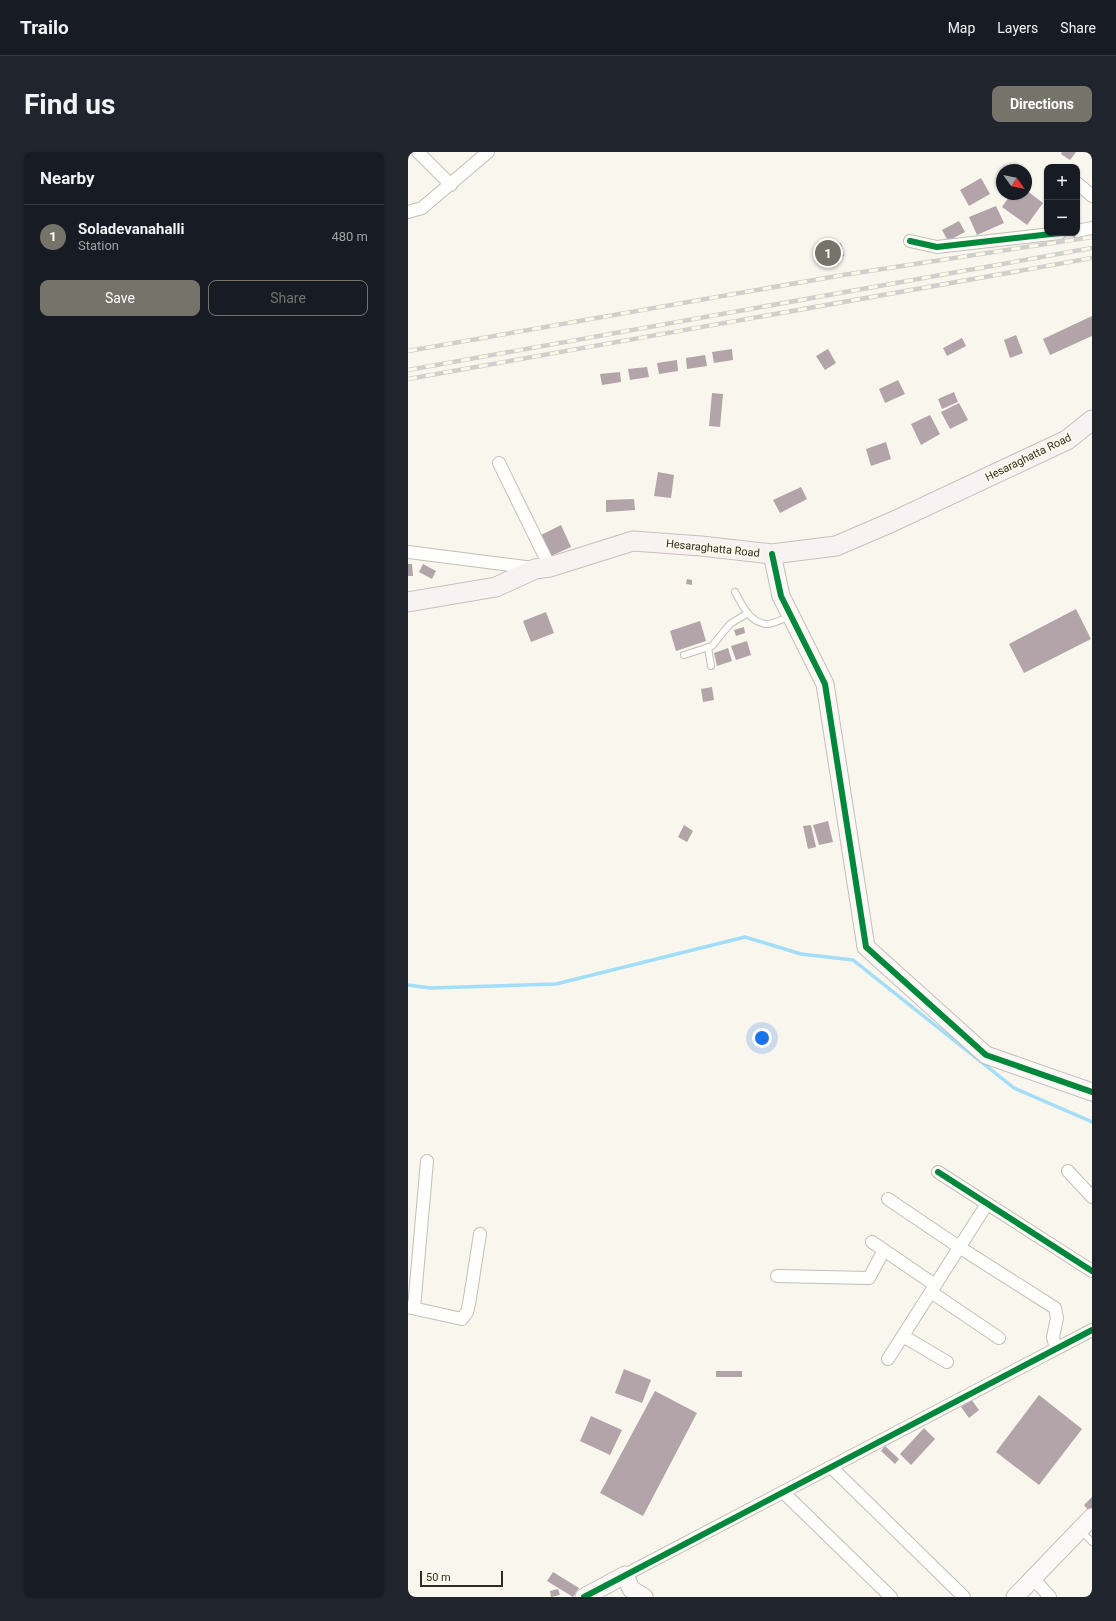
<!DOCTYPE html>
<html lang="en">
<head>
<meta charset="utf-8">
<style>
  :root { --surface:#171b24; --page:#20242c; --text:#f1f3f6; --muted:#9ea1a6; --line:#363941; --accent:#76736a }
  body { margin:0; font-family:Roboto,sans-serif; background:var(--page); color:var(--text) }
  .controls { position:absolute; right:12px; top:12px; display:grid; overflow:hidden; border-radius:8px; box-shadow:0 1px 3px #0004 }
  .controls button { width:36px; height:36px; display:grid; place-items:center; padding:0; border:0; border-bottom:1px solid var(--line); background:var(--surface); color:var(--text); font:20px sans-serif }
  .compass { position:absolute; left:588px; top:12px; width:36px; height:36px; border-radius:50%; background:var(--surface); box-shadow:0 1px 3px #0004; rotate:123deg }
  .scale { position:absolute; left:12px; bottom:10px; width:83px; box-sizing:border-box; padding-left:4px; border:2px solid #302c23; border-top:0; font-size:11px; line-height:14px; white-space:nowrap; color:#302c23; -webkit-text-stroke:3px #fef8e9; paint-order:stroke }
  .you { position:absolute; left:354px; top:886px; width:14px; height:14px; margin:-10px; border:3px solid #fff; border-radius:50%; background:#1a73e8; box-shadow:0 0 0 6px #1a73e833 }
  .badge { display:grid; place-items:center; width:26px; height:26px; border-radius:50%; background:var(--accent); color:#fff; font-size:13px; font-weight:700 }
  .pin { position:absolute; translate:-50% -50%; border:2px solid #fff; box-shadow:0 1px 4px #0006 }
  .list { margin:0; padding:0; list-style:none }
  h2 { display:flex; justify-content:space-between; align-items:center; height:52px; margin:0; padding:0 16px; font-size:17px }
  h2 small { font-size:13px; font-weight:400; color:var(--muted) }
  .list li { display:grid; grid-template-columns:26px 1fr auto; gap:12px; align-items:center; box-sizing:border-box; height:64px; padding:0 16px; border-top:1px solid var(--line) }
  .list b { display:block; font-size:15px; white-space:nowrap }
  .list p { margin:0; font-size:13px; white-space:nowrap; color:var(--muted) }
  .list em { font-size:13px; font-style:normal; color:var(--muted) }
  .actions { display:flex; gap:8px; padding:12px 16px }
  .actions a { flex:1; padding:9px 0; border:1px solid var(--accent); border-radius:8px; text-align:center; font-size:14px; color:var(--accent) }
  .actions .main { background:var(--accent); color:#fff }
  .map { position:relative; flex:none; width:684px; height:1445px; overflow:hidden; border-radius:8px }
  header { display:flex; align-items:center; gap:24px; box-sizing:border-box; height:56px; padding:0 20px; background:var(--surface); border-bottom:1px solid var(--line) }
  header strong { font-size:19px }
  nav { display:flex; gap:22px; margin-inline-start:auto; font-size:14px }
  .intro { display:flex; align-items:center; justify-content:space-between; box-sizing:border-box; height:96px; padding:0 24px }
  h1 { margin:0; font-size:28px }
  .button { padding:10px 18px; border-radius:8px; background:var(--accent); color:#fff; font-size:14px; font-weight:700 }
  main { display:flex; gap:24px; padding:0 24px }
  aside { flex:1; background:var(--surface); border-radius:8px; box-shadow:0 1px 3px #0004 }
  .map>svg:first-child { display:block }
</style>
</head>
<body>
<header>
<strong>Trailo</strong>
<nav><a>Map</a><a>Layers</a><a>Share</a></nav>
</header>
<div class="intro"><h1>Find us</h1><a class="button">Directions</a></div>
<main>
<aside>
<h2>Nearby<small></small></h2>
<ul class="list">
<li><span class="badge">1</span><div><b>Soladevanahalli</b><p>Station</p></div><em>480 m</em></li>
</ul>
<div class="actions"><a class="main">Save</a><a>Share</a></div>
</aside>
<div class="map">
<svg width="684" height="1445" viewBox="0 0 684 1445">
  <rect width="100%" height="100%" fill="#f9f6ee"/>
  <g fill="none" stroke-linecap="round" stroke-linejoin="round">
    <path stroke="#a3def8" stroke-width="3.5" d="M0,833L22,836L148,832L337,785L393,802L445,808L606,936L684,970"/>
  </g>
  <path fill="#b2a4a9" d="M654,0H668L662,8L653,2Z
    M573,26L582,42L561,54L552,38Z
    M618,38L635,51L619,73L594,55L603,42H618Z
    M588,54L596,71L569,83L561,65Z
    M551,69L557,80L540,89L534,78Z
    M433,91L436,104L415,110L412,97Z
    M684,164V184L642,203L635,187Z
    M608,183L615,201L602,206L596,188Z
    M554,186L558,194L539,204L535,196Z
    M324,197L325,208L306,211L304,200Z
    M420,197L428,211L417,218L408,204Z
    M297,203L299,214L279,217L278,206Z
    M269,208L270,219L251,222L249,211Z
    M239,215L241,225L222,228L220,217Z
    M212,220L213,230L194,233L192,222Z
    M490,228L497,242L477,251L471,237Z
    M546,240L550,250L534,257L530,247Z
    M304,241L315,242L312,275L301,274Z
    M551,251L560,268L542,277L533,260Z
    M522,263L532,282L513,293L503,272Z
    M478,290L483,307L463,314L458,297Z
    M250,320L266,323L263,346L246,344Z
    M393,335L399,347L372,361L365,348Z
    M226,347L227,358L198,360V348Z
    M153,373L163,395L143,404L133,383Z
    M0,412H4L5,424H0Z
    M15,412L28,419L24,427L11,420Z
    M279,427L284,428V433L278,432Z
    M668,457L683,487L616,521L601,492Z
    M138,460L146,481L123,490L115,469Z
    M292,469L298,489L268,499L262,479Z
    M336,475L337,481L328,484L326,478Z
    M339,489L343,503L328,508L323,494Z
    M320,496L324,509L309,514L306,501Z
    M304,535L306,548L295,550L293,537Z
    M420,669L425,690L411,693L405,673Z
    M276,673L285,679L279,690L270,685Z
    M403,673L408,695L400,697L395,674Z
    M216,1217L243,1228L234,1251L207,1241Z
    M308,1219H334V1225H308Z
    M247,1239L289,1261L235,1364L192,1341Z
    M631,1243L674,1277L631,1333L588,1300Z
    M563,1247L571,1258L561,1266L553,1255Z
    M183,1264L214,1278L202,1303L172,1289Z
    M516,1276L527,1287L503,1313L492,1302Z
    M477,1294L491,1307L487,1312L473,1299Z
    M684,1345V1357L682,1360L676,1353Z
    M145,1420L171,1436L165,1445L139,1429Z
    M150,1437L152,1443L143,1445L142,1439Z"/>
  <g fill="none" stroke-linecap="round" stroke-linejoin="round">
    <defs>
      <path id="lane" d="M327,440C334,453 342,471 359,472C366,472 376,466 383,464
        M300,495L303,514
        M276,503L304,494L322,472L340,461
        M673,1379L684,1390"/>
      <path id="street" d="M10,0L43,33
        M669,31L684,44
        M0,60L14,56L80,0
        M669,79L684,76
        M502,89L529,95L652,81
        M91,311L142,415
        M0,400L126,416
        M660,1019L684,1045
        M530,1020L684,1119
        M480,1047L551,1095L647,1156L649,1166L645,1185L648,1197
        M464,1090L527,1133
        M369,1124L461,1126L476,1098
        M523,1140L591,1186
        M0,1155L54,1167L59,1160L61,1152L72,1082
        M6,1156L19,1009
        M495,1184L539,1210
        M480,1207L579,1052
        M423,1315L556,1445
        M375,1340L483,1445
        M217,1423L684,1178
        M625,1426L642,1445"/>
      <path id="secondary" d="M364,402L373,444L417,532L458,795L578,903L684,940
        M176,1445L217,1423L223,1437L236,1445
        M607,1445L684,1365"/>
      <path id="primary" d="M0,450L88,435L127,417L142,415L225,389L293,394L364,402L428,394L484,370L659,288L684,268"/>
    </defs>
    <use href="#lane" stroke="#c2bfb7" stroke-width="8"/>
    <use href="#street" stroke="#c2bfb7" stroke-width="14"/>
    <use href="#secondary" stroke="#c2bfb7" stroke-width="19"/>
    <use href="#primary" stroke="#cabfbc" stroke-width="21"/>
    <use href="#lane" stroke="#fefefc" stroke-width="6"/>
    <use href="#street" stroke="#fefefc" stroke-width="12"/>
    <use href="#secondary" stroke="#fcf8f7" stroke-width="17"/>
    <use href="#primary" stroke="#f8f3f2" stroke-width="19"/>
    <defs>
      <path id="rail" d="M0,199L435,123L684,85
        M0,218L684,96
        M0,227L684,106"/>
    </defs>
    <use href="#rail" stroke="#d0cfcc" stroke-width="4.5"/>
    <use href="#rail" stroke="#fef8e9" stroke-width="3" stroke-dasharray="9" stroke-linecap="butt"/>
    <defs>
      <path id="cycleway" d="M502,89L529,95L652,81
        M364,402L373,444L417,532L458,795L578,903L684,940
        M530,1020L684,1119
        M176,1445L684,1178"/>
    </defs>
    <use href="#cycleway" stroke="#fef8e9" stroke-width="8"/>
    <use href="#cycleway" stroke="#00873e" stroke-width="6"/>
  </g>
  <g text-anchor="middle" stroke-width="4" stroke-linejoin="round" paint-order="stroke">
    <g font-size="11" fill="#302c23" stroke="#fef8e9">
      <text transform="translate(620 305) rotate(-26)" y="4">Hesaraghatta Road</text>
      <text transform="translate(305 396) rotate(6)" y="4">Hesaraghatta Road</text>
    </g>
  </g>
</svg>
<div class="controls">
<button>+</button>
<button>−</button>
</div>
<svg class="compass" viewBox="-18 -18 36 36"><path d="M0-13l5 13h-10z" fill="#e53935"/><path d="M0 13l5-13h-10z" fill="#9ea1a6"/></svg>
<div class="scale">50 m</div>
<div class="you"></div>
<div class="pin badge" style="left:420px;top:101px">1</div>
</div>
</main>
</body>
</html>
